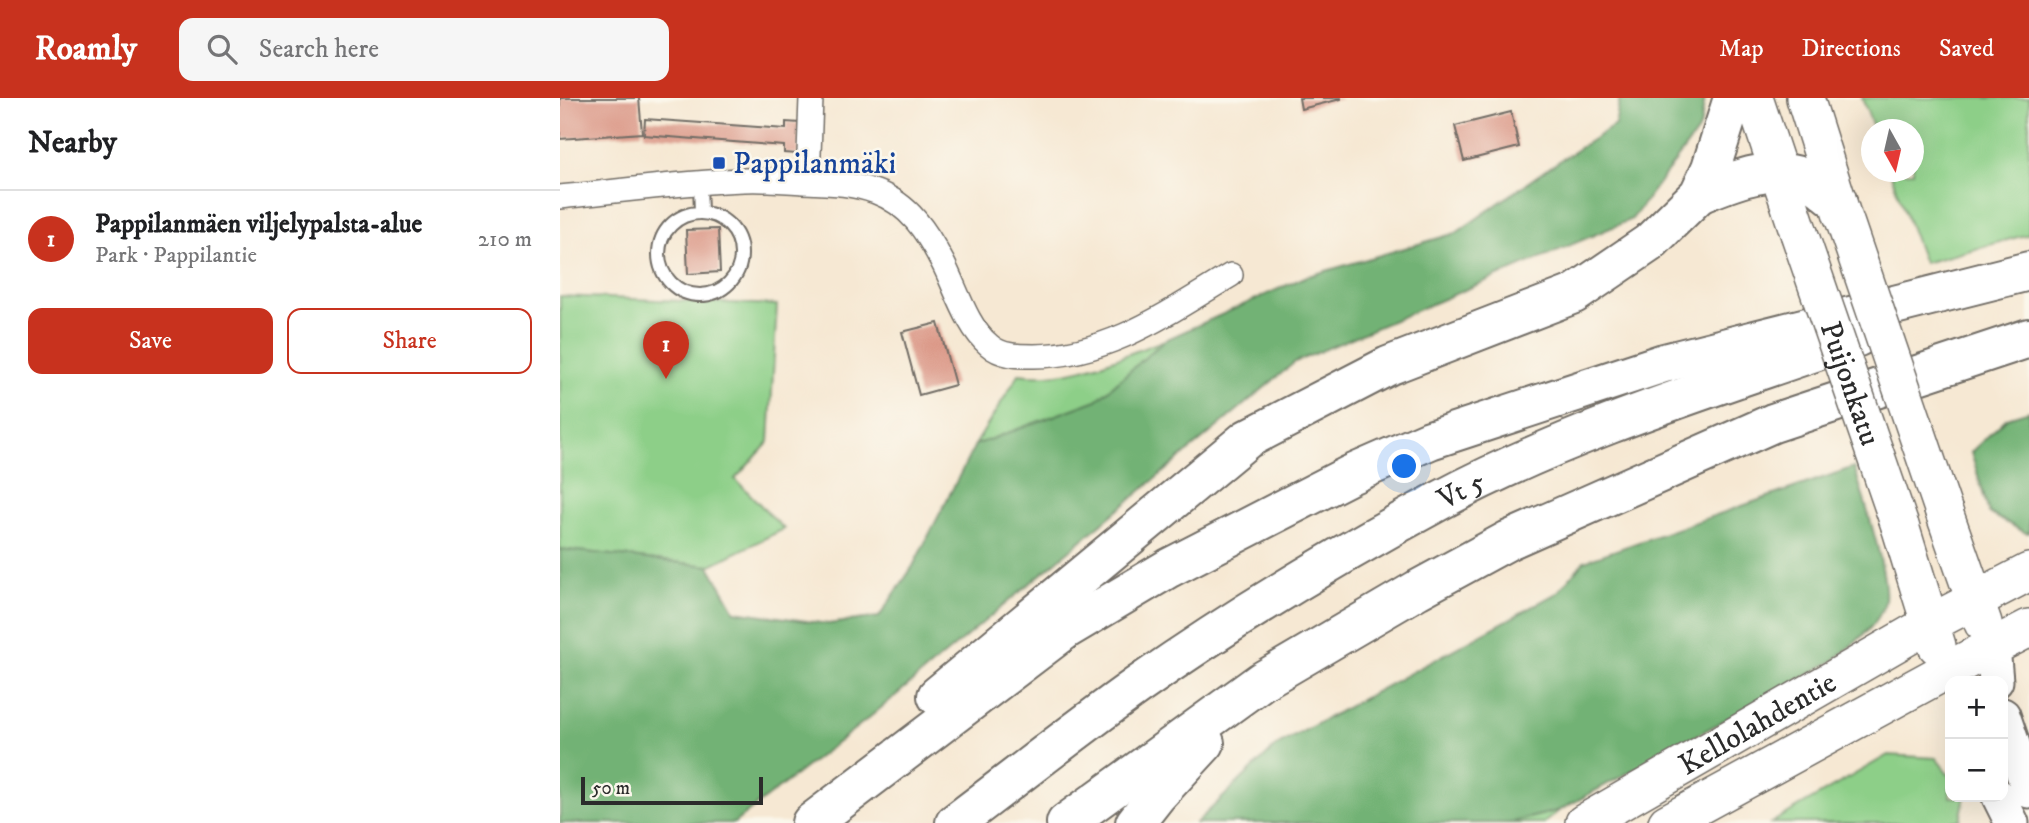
<!DOCTYPE html>
<html lang="en">
<head>
<meta charset="utf-8">
<style>
  :root { --surface:#fff; --page:#f6f6f6; --text:#202124; --muted:#757577; --line:#e0e0e0; --accent:#c8321e }
  body { margin:0; font-family:"IM FELL DW Pica",serif; background:var(--page); color:var(--text) }
  .controls { position:absolute; right:21px; bottom:21px; display:grid; overflow:hidden; border-radius:14px; box-shadow:0 7px 28px #0002 }
  .controls button { width:63px; height:63px; display:grid; place-items:center; padding:0; border:0; border-bottom:2px solid var(--line); background:var(--surface); color:var(--text); font:35px sans-serif }
  .compass { position:absolute; left:1301px; top:21px; width:63px; height:63px; border-radius:50%; background:var(--surface); box-shadow:0 7px 28px #0002; rotate:172deg }
  .scale { position:absolute; left:21px; bottom:18px; width:182px; box-sizing:border-box; padding-left:7px; border:4px solid #2b2b2b; border-top:0; font-size:19px; line-height:24px; white-space:nowrap; color:#2b2b2b; -webkit-text-stroke:5px #fbf7ec; paint-order:stroke }
  .you { position:absolute; left:845px; top:369px; width:24px; height:24px; margin:-18px; border:5px solid #fff; border-radius:50%; background:#1a73e8; box-shadow:0 0 0 10px #1a73e833 }
  .badge { display:grid; place-items:center; width:46px; height:46px; border-radius:50%; background:var(--accent); color:#fff; font-size:23px; font-weight:700 }
  .pin { position:absolute; translate:-50% -58px; filter:drop-shadow(0 2px 4px #0008) }
  .pin::after { content:''; position:absolute; top:37px; width:24px; height:21px; background:inherit; clip-path:polygon(0 0,100% 0,50% 100%) }
  .list { margin:0; padding:0; list-style:none }
  h2 { display:flex; justify-content:space-between; align-items:center; height:91px; margin:0; padding:0 28px; font-size:30px }
  h2 small { font-size:23px; font-weight:400; color:var(--muted) }
  .list li { display:grid; grid-template-columns:46px 1fr auto; gap:21px; align-items:center; box-sizing:border-box; height:98px; padding:0 28px; border-top:2px solid var(--line) }
  .list b { display:block; font-size:26px; white-space:nowrap }
  .list p { margin:0; font-size:23px; white-space:nowrap; color:var(--muted) }
  .list em { font-size:23px; font-style:normal; color:var(--muted) }
  .actions { display:flex; gap:14px; padding:21px 28px }
  .actions a { flex:1; padding:16px 0; border:2px solid var(--accent); border-radius:14px; text-align:center; font-size:24px; color:var(--accent) }
  .actions .main { background:var(--accent); color:#fff }
  .icon { flex:none; width:38px; height:38px; fill:none; stroke:currentColor; stroke-width:2; stroke-linecap:round; stroke-linejoin:round }
  .map { position:relative; flex:none; width:1469px; height:725px; overflow:hidden }
  header { display:flex; align-items:center; gap:42px; box-sizing:border-box; height:98px; padding:0 35px; background:var(--accent); color:#fff }
  header strong { font-size:33px }
  nav { display:flex; gap:38px; margin-inline-start:auto; font-size:24px }
  .search { width:490px; height:63px; background:var(--page); display:flex; align-items:center; gap:18px; box-sizing:border-box; padding:0 24px; border-radius:14px; color:var(--muted); font-size:26px }
  main { display:flex }
  aside { flex:1; background:var(--surface) }
  .map>svg:first-child { display:block }
</style>
</head>
<body>
<header>
<strong>Roamly</strong>
<div class="search"><svg class="icon" aria-label="search" viewBox="0 0 24 24"><circle cx="10" cy="10" r="6"/><path d="M15 15l6 6"/></svg>Search here</div>
<nav><a>Map</a><a>Directions</a><a>Saved</a></nav>
</header>
<main>
<aside>
<h2>Nearby<small></small></h2>
<ul class="list">
<li><span class="badge">1</span><div><b>Pappilanmäen viljelypalsta-alue</b><p>Park · Pappilantie</p></div><em>210 m</em></li>
</ul>
<div class="actions"><a class="main">Save</a><a>Share</a></div>
</aside>
<div class="map">
<svg width="1469" height="725" viewBox="0 0 1469 725">
  <rect width="100%" height="100%" fill="#fbf7ec"/>
  <filter id="ink" filterUnits="userSpaceOnUse"><feTurbulence type="fractalNoise" baseFrequency=".0143" numOctaves="2"/><feDisplacementMap in="SourceGraphic" scale="14" xChannelSelector="R" yChannelSelector="G"/><feConvolveMatrix kernelMatrix="1 2 1 2 8 2 1 2 1" color-interpolation-filters="sRGB"/></filter>
  <filter id="wash" filterUnits="userSpaceOnUse"><feTurbulence type="fractalNoise" baseFrequency=".00686" numOctaves="4" result="noise"/><feDisplacementMap in="SourceGraphic" scale="28" xChannelSelector="R" yChannelSelector="G"/><feGaussianBlur stdDeviation="1.57" result="paint"/><feColorMatrix in="noise" values="0 0 0 0 0 0 0 0 0 0 0 0 0 0 0 0 0 1.4 0 .05"/><feComposite in="paint" operator="in"/></filter>
  <g filter="url(#wash)">
    <rect width="100%" height="100%" fill="#f6e8d3"/>
    <path fill="#8dcf88" stroke="#5c7d5a" stroke-width="2" d="M1302,0H1469V136L1364,165L1330,74H1353V32L1314,31Z
      M0,198L217,207L209,344L175,381L224,431L149,468L0,451Z
      M605,242L537,302L415,347L459,276C510,283 559,259 605,242Z
      M1328,657L1376,660L1390,678V699H1405L1400,722L1381,725H1211Z
      M1000,712L984,725H949Z"/>
    <path fill="#72b274" stroke="#4e6e50" stroke-width="2" d="M1060,0H1145L1140,30L1072,121L735,264L310,619L174,725H0V451L149,468L175,513L268,526L319,519L353,468L415,347L537,302L605,242L745,179L896,135L987,71L1055,27Z
      M1469,313V435H1466L1429,415L1411,354L1447,320Z
      M1294,369C1302,395 1332,485 1324,507C1316,531 1291,547 1273,563L1000,712L949,725H636L716,648L997,495L1024,463Z"/>
    <g id="blocks">
      <path fill="#db9988" d="M0,0H79L82,35L0,41Z
        M739,0H781V1L741,11Z
        M951,14L959,49L904,63L895,28Z
        M85,21L226,31V24L240,25L238,56L224,55V48L84,37Z
        M158,131L160,174L128,176L126,132Z
        M378,225L395,287L359,297L342,234Z"/>
    </g>
  </g>
  <g filter="url(#ink)">
    <use href="#blocks" fill-opacity="0" stroke="#726d66" stroke-width="2"/>
    <g fill="none" stroke-linecap="round" stroke-linejoin="round">
      <defs>
        <path id="lane" d="M140,86L141,115
          M99 156a41 41 0 1 1 82 0a41 41 0 1 1-82 0Z"/>
        <path id="street" d="M248,84L251,0
          M0,99C61,93 123,84 184,82C204,81 223,83 243,84C268,85 292,85 316,94C349,106 367,134 383,165C396,190 407,229 429,247C441,258 458,258 474,258C549,258 609,214 671,177"/>
        <path id="secondary" d="M1433,549L1436,583
          M1443,617L1469,693
          M1439,699L1452,725"/>
        <g id="primary">
          <path d="M1194,0L1239,135"/>
          <path d="M1245,0L1282,117"/>
          <path d="M1384,414L1423,525"/>
          <path d="M1340,428L1377,548"/>
          <path id="s1" d="M1024,725L1371,525L1469,474"/>
          <path d="M1107,725L1384,574L1469,530"/>
        </g>
        <g id="highway">
          <path d="M1139,96C1172,83 1209,66 1245,80C1256,84 1267,95 1277,102"/>
          <path d="M377,598L687,341L828,268L1014,196L1089,145L1139,96L1151,70L1173,0"/>
          <path d="M251,725L505,532L609,470L790,377L870,342L1104,265L1469,173"/>
          <path id="s2" d="M395,725C455,680 515,632 577,588C674,520 775,459 879,403C1012,332 1157,288 1298,239"/>
          <path d="M506,725L702,583L857,492L949,442L1213,325L1469,240"/>
          <path d="M575,725L597,697L645,645"/>
        </g>
      </defs>
      <use href="#lane" stroke="#726d66" stroke-width="16"/>
      <use href="#street" stroke="#726d66" stroke-width="26"/>
      <use href="#secondary" stroke="#726d66" stroke-width="37"/>
      <use href="#primary" stroke="#726d66" stroke-width="40"/>
      <use href="#highway" stroke="#726d66" stroke-width="42"/>
      <use href="#lane" stroke="#fff" stroke-width="12"/>
      <use href="#street" stroke="#fff" stroke-width="23"/>
      <use href="#secondary" stroke="#fff" stroke-width="33"/>
      <use href="#primary" stroke="#fff" stroke-width="37"/>
      <use href="#highway" stroke="#fff" stroke-width="38"/>
      <defs>
        <g id="primary-bridge">
          <path d="M1284,121L1384,414"/>
          <path id="s3" d="M1239,135L1340,428"/>
        </g>
      </defs>
      <use href="#primary-bridge" stroke="#726d66" stroke-width="40" stroke-linecap="butt"/>
      <use href="#primary-bridge" stroke="#fff" stroke-width="37"/>
    </g>
  </g>
  <rect fill="#1a4fb4" stroke="#fbf7ec" stroke-width="2.5" x="152" y="58" width="14" height="14" rx="3.5"/>
  <g text-anchor="middle" stroke-width="5" stroke-linejoin="round" paint-order="stroke">
    <g font-size="30" fill="#164399" stroke="#fbf7ec" text-anchor="start">
      <text x="173" y="75">Pappilanmäki</text>
    </g>
    <g font-size="30" fill="#2b2b2b" stroke="#fbf7ec">
      <text dy="10" stroke="none"><textPath href="#s3" startOffset="159">Puijonkatu</textPath></text>
      <text dy="10" stroke="none"><textPath href="#s2" startOffset="607">Vt 5</textPath></text>
      <text dy="10" stroke="none"><textPath href="#s1" startOffset="200">Kellolahdentie</textPath></text>
    </g>
  </g>
</svg>
<div class="controls">
<button>+</button>
<button>−</button>
</div>
<svg class="compass" viewBox="-18 -18 36 36"><path d="M0-13l5 13h-10z" fill="#e53935"/><path d="M0 13l5-13h-10z" fill="#757577"/></svg>
<div class="scale">50 m</div>
<div class="you"></div>
<div class="pin badge" style="left:106px;top:281px">1</div>
</div>
</main>
</body>
</html>
